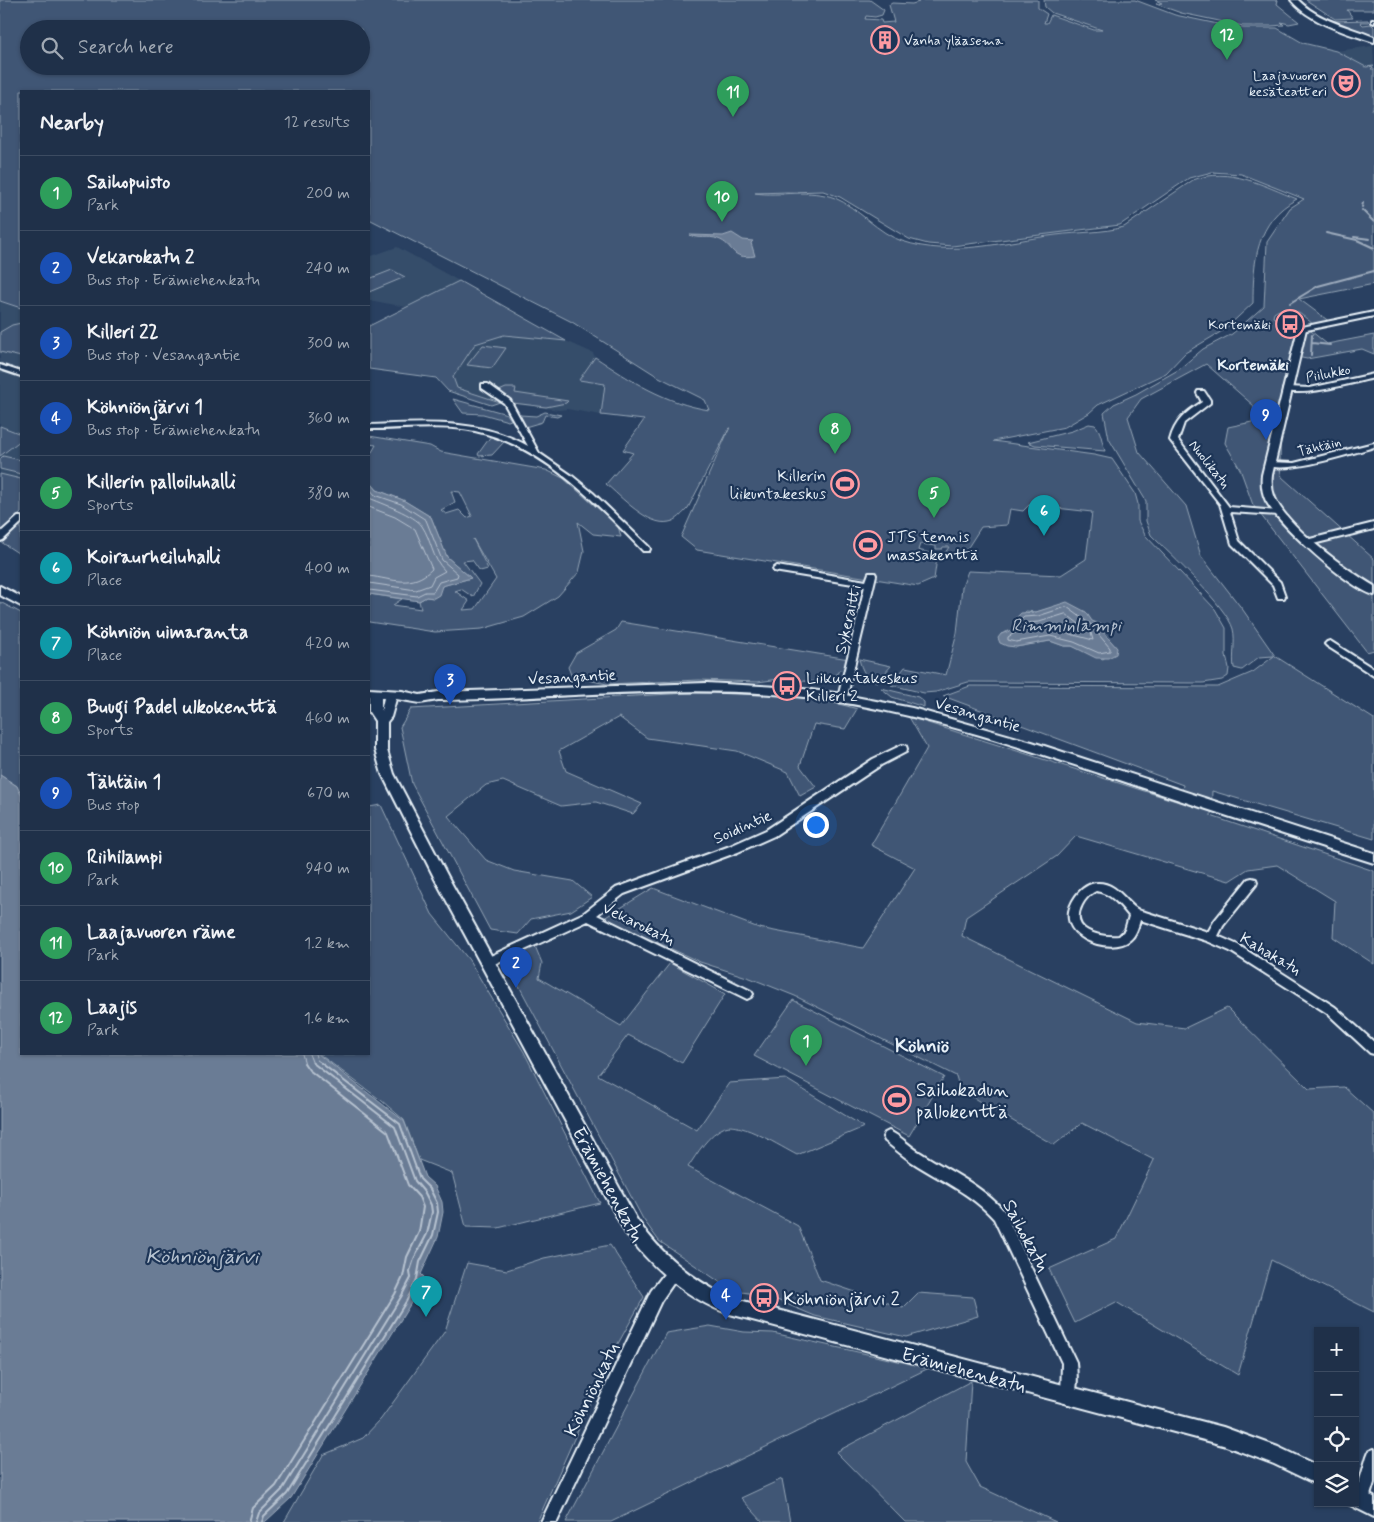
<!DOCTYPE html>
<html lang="en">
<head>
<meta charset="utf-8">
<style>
  :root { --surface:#1f3049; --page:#2c3c53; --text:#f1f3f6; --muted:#a1a9b4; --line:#3c4b61; --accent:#e797bd }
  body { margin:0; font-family:Mynerve,sans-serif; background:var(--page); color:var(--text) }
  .controls { position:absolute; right:15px; bottom:15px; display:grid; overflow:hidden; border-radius:0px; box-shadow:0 1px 4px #0004 }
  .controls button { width:45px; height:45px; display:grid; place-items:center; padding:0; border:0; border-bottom:1px solid var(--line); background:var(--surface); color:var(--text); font:25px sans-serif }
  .you { position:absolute; left:815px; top:824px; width:18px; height:18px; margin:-12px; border:4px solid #fff; border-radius:50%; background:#1a73e8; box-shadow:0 0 0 8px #1a73e833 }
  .badge { display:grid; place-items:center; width:32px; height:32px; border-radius:50%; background:var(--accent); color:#fff; font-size:16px; font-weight:700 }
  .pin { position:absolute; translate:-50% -41px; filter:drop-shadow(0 1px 2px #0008) }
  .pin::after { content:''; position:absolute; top:26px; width:18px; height:15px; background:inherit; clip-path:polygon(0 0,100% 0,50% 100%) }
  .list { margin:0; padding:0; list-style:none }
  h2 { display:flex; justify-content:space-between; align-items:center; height:65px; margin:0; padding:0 20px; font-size:21px }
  h2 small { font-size:16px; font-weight:400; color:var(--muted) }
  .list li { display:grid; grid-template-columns:32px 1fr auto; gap:15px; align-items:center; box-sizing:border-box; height:75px; padding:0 20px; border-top:1px solid var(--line) }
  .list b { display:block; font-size:19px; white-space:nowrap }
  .list p { margin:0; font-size:16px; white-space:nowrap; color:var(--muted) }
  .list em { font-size:16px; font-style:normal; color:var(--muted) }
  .icon { flex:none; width:28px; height:28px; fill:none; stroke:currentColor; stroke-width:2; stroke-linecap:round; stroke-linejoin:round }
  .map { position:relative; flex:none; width:1374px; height:1522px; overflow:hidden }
  .search { position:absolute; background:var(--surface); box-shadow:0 1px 4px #0004; left:20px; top:20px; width:350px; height:55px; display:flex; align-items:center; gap:12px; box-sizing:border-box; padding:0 18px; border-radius:28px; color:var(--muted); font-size:19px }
  .panel { position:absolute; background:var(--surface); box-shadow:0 1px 4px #0004; left:20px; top:90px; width:350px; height:965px; border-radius:0px }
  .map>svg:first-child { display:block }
</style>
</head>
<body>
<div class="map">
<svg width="1374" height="1522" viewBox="0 0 1374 1522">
  <rect width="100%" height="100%" fill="#294061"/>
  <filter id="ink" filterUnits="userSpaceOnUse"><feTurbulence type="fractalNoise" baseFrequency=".02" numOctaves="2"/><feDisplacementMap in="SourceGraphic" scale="10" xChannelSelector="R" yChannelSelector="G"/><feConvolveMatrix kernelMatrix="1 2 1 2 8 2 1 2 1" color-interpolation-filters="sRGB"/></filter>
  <g filter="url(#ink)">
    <path fill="#364d6b" d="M1373,46L1374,66L1367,67L1336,51Z
      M397,247L459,281L406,307L369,300V257Z
      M0,301L21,308V434L0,426Z
      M504,335L566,341L593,353L595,357L579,380L605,384L601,415L567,409L559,410L500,402L457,388L453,377L475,344Z
      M21,440V479L0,474V456Z"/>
    <path fill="#415774" stroke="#94a4b6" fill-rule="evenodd" d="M0,0H870L884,10L882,15L875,17L866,16L865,19L881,20L882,23L894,22L889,5L892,3L912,4L919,2L916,0H1038V8L1047,14L1044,23H1047L1051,15L1094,30H1102L1052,13L1045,7L1044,0H1135L1175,15L1237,28H1277L1303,43L1336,51L1366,67L1374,66L1371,69H1374V104L1372,110H1374V284L1299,299L1330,322L1314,325C1302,315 1289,302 1274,313L1273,317L1295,329L1311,331L1327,344L1374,335V354L1362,349L1307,359L1291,356L1281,400L1280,469L1282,477L1374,559V650L1367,652L1253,505L1240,469L1225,443L1228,427L1252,422L1254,406L1206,364L1141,399L1128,417L1139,452L1186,506L1201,556L1243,610L1275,656L1374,719V839L1212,791L1211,816L1374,871V964L1333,937L1335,901L1277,865L1248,869L1229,881L1076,836L1057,856L966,917L962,936L1137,1022L1185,1028L1227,1008L1309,1089L1344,1087L1374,1114V1312L1271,1260L1238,1375L1116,1302L1075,1323L1049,1269L1116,1239L1154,1160L1082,1123L1054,1145L960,1090L956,1076L795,996L750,978L700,962L604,918L653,888L759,928L863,948L915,868L871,845L927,748L909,717L1179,802L1183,785L943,696L970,686L1218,687L1253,672L1274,656L1259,657L1242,670L1234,668C1232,655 1236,641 1233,629C1227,607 1170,554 1151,535L1146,521V501L1109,439L1104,413L1114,404L1136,394L1178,370L1203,349L1232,334L1264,306L1267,242L1290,208L1304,199L1241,174L1212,172L1189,178L1120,225L952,246L928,244L909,239L840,197L823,191L755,193C781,197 809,188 835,198C857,207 879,234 902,241C952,258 1006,241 1056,235C1079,232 1102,233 1124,227L1193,180C1229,166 1264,186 1297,199C1256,220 1253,262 1253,303L1224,330L1185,353L1166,373L1098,405L1089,413L1065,427L993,441L1094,455L1112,459L1135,493L1138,504V521L1145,535L1215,609L1226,628V655L1229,668L1228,676L1222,680L1203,683L968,682L936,692L924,693L891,685L905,667L946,675L957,633L962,587L968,571L1061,575L1086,559L1092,512L1029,505L1023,511L1010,509L1007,525L981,527L965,552L947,555L945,553L949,547H943L942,549H936V546L920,544L918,550L934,554L937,558L934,579L918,586L697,550L681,537L730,427L688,508C683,513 677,521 669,522C649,527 620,496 606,484L633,453L623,450L644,420L601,415L605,384L579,380L595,357C631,381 665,403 709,410L705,400L657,376L572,322L369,219V91H21V308L0,301ZM29,29H361V66H29ZM1054,607L1086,612L1091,621L1117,648L1103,659L1072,646H1064L1050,641L1016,647L1001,634L1012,630L1026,611L1036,612Z
      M1155,0H1278L1277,4L1299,22L1289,24L1281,22L1284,25L1271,26H1243L1181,13L1156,4L1162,3Z
      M1306,0H1374V10H1347L1353,18L1335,19Z
      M1368,20L1369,22H1360L1363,25L1371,24L1374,27V35H1371L1332,21Z
      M392,270L405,277L369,292V279Z
      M459,281L566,341L504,335L475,344L453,377L457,388L500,402L491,405L448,391L436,378L369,369V326Z
      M21,323V357L0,352V332L12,325Z
      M483,345L506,348L492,368L467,365Z
      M506,388H516L515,393L568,401L566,403L546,407L513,403L499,391Z
      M453,399L507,414L511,420L508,421L483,414L463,413Z
      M545,412L561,415L557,417L545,415L542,422L525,427L520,415L536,416Z
      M1089,424L1095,425C1101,430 1102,443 1105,451L1035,445L1028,442L1072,431Z
      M0,426L21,434V440L0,456Z
      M369,436L430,446L441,452L546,470L563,478L618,526L621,537L593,534L578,522L584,551L579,572L558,596L524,617L482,629L435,632L369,622V594L402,599L393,605L421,609L419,601L426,597L434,598L442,586L471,578L447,557L431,517L403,500L377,490L372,484L369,483V453L372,452L376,445L369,444ZM451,491L460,492L472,516L467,518L459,510L446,514L441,510L455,502ZM473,539L496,579L475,609L463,610L469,601L455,591L461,589L473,597L480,584L463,561L472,560L480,571L488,569Z
      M491,436L503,438L504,442L492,455L479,456L478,454Z
      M3,456L21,460V474L0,469V459Z
      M0,474L21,479V513L0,532Z
      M21,524V555L1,542Z
      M0,602L21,613V795L17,786L0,775Z
      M621,622L849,659L845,671L839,670L834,680L827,683L779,679L758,682L699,680L607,684L587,680H573L568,667L576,653L616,630Z
      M859,659L891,666L877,682C865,678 862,670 859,659Z
      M881,688L918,697L924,702V707L892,697Z
      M705,692C755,693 809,694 857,709L845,729L814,724L800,766L816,787L800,796L788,772L737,751L647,738L619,717L559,751L566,771L642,804L633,814L596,802L561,806L503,781L486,785L448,816L486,860L514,871L573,881L592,897L571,911L531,919L518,934L490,930L412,784L400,727L411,709Z
      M381,805L432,914L469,960L524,1052L600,1203L498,1228L466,1227L452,1173L419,1160L404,1120L382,1101L319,1054H369V807Z
      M535,946L542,963L539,978L621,1026L670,963L725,994L682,1063L628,1035L598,1075L697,1130L729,1083L786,1079L864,1127L797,1155C781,1147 741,1121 725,1127C708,1134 697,1154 688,1167L798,1226L820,1280L903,1308L918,1293L973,1297L978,1316L906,1337L815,1316L765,1295L733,1291L659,1241L643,1219L509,967L512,957Z
      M793,1000L944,1077L909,1136L754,1056Z
      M610,1245L644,1297L610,1358L537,1522H284L323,1455L363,1438L381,1419L445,1331L467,1263L507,1270L544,1258Z
      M710,1326L744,1332L773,1333L929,1368L611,1522H566L666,1333Z
      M971,1381L966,1462L980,1487L1056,1522H905L836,1452Z
      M782,1479L790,1522H763L741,1498Z"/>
    <path fill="#6b7c95" stroke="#9dabbd" d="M732,233L743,240L753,241L751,243L755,256C729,260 735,245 718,239C708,235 699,240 690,235L723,236Z
      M369,483L372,484L377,490L403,500L431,517L447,557L471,578L442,586L439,595L434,598L426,597L419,601L369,594Z
      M1067,602L1086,612L1092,621L1102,625L1103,632L1117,648L1116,654L1108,658H1096L1072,646H1064L1050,641L1016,647L1007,646L1000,643L998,638L1001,634L1012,630L1015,619L1021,613L1036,612Z
      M0,775L17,786L21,795V1054H318L404,1121L425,1177L435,1186L442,1202L443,1212L438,1237L421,1274L424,1277L411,1303L291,1498L265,1522H0Z"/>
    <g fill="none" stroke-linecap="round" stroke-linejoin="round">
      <path stroke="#b6c2d0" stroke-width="1" d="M369,488L375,495L401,504L426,520L442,560L458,574L457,577L439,582L433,592H425L417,596L369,590
        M369,498C381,503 415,515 422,526C432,541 431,557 445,571L434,577L430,585L416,590L369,583
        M369,507L395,517L415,529L432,569C412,589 393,579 369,576
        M1067,607L1097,629L1099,635L1110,648V651L1099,653L1074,642L1050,636L1016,642L1008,640V637L1016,632L1019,622L1024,617L1038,616Z
        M1066,614L1091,633L1093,640L1051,629L1024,632L1027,623L1039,622Z
        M302,1054L305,1064
        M309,1054L313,1064
        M315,1054L317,1060L323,1064"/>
      <path stroke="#b6c2d0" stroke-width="2" d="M249,1522L253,1508L276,1486L395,1294L403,1277L407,1257L419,1232L423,1207L419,1197L408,1185L388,1132L309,1070L304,1063
        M256,1522L259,1513L282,1490L401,1297L411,1278L410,1271L414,1259L427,1234L432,1212L431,1205L425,1193L415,1181L395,1127L313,1063
        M262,1522L264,1516L287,1494L407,1300L417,1279L420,1262L433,1235L438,1212L437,1203L430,1189L420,1179L400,1124L321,1063"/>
      <path stroke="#9dabbd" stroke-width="2" d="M1362,207L1363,203
        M1362,210L1374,222
        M1326,233L1357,240L1374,248
        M1354,237L1370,239
        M1290,303L1318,286L1374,271
        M1312,343L1330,345
        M1311,355L1312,335"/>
      <defs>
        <path id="minor" d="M1372,20H1374V23L1372,22Z
          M1374,312V316L1302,331L1298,329L1302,327Z
          M0,365L21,372V376L0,369Z
          M1374,374V378C1355,382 1299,399 1283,389L1287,387L1310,388Z
          M482,384H488L510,400L539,453L571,475L593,493L649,547L650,549L649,551H643C597,503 543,446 475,431C440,424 404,429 369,429V425C424,423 478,418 528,446L504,403L482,388Z
          M1198,391H1204L1210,400V403L1184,423L1178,440L1229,507L1279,511L1283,513L1279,515L1230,512L1239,541L1280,582L1285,596L1284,598H1278L1273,585L1232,544L1220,504L1170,440C1175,421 1186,412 1202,402L1197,393Z
          M1374,443V447C1353,453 1282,476 1265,464L1269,462L1294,463Z
          M18,517H21V523L3,540L0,541V533Z
          M1374,523V529L1309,545L1305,542L1306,540Z
          M777,566L866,581L869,573H875L876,575L846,700H840L838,698L865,586L774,571L773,569Z
          M1330,641L1374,669V676L1327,646L1325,644L1327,642Z
          M902,745L906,746L907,749L906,752L881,765L774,836L738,852L624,894L597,915L751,991L753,994L751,997L747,999L743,997L588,921L492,965L488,967L484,965L482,962L484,959L584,913L616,888L730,846L766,830L873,759Z
          M1252,878L1256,879L1257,882L1256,885L1223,926L1218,936L1238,945L1335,1007L1374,1042V1054L1370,1053L1327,1013L1230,951L1207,941L1140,920C1138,927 1136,935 1130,940C1112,956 1047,937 1076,896C1081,889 1089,883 1098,883C1121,883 1128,910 1145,912L1208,932L1215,920L1248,879ZM1096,891C1111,893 1120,905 1129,916L1125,930L1119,936C1108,937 1088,935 1081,925C1074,913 1085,896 1096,891Z
          M889,1131C901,1136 910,1147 921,1153C950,1172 980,1184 1004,1211L1076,1362C1077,1375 1078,1390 1073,1402L1068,1404L1063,1402L1061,1397L1062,1363L994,1219C971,1193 941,1181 912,1162C903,1156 894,1148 885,1141L883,1137L885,1133Z
          M672,1268L677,1270L679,1275L661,1301L557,1522H541L651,1291L667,1270Z
          M1374,1449V1483L1367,1505L1362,1508L1357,1505L1355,1497L1367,1456L1369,1451Z"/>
        <path id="tertiary" d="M1302,326L1306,329L1272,475C1271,483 1272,491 1275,498C1288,528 1346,569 1374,586V595C1347,587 1280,526 1266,501C1262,493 1261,484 1262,475L1298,329Z
          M0,586L21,597V606L0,595Z
          M706,683L795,688L835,693L912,708L1032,742L1374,853V863C1282,834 1190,804 1099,773C999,740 900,707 795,696C676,684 557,699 438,700L420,703L396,699L391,717L387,722V750L394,774L448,877L637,1220C662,1255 690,1278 728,1297L1223,1427L1278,1447L1318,1466V1485L1274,1464L1223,1445L726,1313C684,1296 652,1268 625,1232L435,879L382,774L375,750V721L369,712V689L402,691L420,695L438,692ZM381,698H384L381,711Z
          M1355,1488L1374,1497V1517L1348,1504L1355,1503Z"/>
        <path id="secondary" d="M1291,0H1298C1319,21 1347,26 1374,37V42C1346,33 1310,23 1291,0Z"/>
      </defs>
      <use href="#minor" stroke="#e8f1f8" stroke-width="4"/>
      <use href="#tertiary" stroke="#e8f1f8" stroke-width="4"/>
      <use href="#secondary" stroke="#e8f1f8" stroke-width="4"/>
      <use href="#minor" fill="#1d3557" fill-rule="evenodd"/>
      <use href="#tertiary" fill="#1d3557" fill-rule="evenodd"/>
      <use href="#secondary" fill="#1d3557" fill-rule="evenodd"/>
    </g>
  </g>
  <defs>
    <symbol id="building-ring" viewBox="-11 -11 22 22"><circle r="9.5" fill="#1d3557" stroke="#ff9aa2" stroke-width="1.5"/><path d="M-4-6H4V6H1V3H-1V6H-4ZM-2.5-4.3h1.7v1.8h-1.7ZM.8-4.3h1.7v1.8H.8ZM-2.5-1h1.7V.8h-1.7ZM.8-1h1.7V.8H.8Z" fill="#ff9aa2"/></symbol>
    <symbol id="theatre-ring" viewBox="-11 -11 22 22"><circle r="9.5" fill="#1d3557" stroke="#ff9aa2" stroke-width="1.5"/><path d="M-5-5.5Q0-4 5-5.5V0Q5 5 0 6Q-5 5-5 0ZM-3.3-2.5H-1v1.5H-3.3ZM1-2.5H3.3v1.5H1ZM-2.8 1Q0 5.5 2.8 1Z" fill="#ff9aa2"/></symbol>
    <symbol id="bus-ring" viewBox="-11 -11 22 22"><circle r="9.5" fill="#1d3557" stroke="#ff9aa2" stroke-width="1.5"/><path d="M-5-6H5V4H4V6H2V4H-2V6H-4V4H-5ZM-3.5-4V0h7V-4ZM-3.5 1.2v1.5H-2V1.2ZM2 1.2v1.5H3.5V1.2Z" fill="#ff9aa2"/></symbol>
    <symbol id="stadium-ring" viewBox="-11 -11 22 22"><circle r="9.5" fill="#1d3557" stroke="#ff9aa2" stroke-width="1.5"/><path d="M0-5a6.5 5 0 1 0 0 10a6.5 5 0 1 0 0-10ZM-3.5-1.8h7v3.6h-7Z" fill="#ff9aa2"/></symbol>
  </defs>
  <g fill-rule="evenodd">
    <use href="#building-ring" x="869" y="24" width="32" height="32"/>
    <use href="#theatre-ring" x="1330" y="67" width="32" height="32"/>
    <use href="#bus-ring" x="1274" y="308" width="32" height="32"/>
    <use href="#stadium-ring" x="829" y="468" width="32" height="32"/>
    <use href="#stadium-ring" x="852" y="529" width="32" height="32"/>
    <use href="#bus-ring" x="771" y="670" width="32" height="32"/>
    <use href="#stadium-ring" x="881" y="1084" width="32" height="32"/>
    <use href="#bus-ring" x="748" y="1282" width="32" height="32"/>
  </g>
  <g text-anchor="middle" stroke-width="4.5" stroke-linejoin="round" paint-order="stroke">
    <g font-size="14" fill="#e8f1f8" stroke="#1d3557" text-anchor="end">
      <text x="904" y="45" text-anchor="start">Vanha yläasema</text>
      <text x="1327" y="80">Laajavuoren<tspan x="1327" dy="16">kesäteatteri</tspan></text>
      <text x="1271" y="329">Kortemäki</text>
    </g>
    <g font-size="14" fill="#e8f1f8" stroke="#1d3557">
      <text transform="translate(1328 373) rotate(-11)" y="5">Piilukko</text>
      <text transform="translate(1319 446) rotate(-14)" y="5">Tähtäin</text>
      <text transform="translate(1210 464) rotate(52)" y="5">Nuolikatu</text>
    </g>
    <g font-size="16" font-weight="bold" fill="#e8f1f8" stroke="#1d3557">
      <text x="1253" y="370">Kortemäki</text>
    </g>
    <g font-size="16" fill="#e8f1f8" stroke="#1d3557" text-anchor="start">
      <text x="826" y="481" text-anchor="end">Killerin<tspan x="826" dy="18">liikuntakeskus</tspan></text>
      <text x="887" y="542">JTS tennis<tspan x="887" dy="18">massakenttä</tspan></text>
      <text x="806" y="683">Liikuntakeskus<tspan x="806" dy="18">Killeri 2</tspan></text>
    </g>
    <g font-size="16" fill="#e8f1f8" stroke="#1d3557">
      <text transform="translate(847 619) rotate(-77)" y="6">Sykeraitti</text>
      <text transform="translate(572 676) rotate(-3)" y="6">Vesangantie</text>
      <text transform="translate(978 714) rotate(16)" y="6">Vesangantie</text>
      <text transform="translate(742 826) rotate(-24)" y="6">Soidintie</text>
      <text transform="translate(639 923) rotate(26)" y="6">Vekarokatu</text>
      <text transform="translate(1271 953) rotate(31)" y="6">Kahakatu</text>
    </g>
    <g font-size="18" font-style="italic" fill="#b6c2d0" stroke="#1d3557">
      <text x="1066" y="631">Rimminlampi</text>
    </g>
    <g font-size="19" font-weight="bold" fill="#e8f1f8" stroke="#1d3557">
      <text x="922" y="1052">Köhniö</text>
    </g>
    <g font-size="19" fill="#e8f1f8" stroke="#1d3557" text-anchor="start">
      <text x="916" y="1096">Saihokadun<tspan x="916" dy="22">pallokenttä</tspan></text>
      <text x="783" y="1305">Köhniönjärvi 2</text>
    </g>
    <g font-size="19" fill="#e8f1f8" stroke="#1d3557">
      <text transform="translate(609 1184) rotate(61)" y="7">Erämiehenkatu</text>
      <text transform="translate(1027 1235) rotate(62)" y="7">Saihokatu</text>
      <text transform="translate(964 1369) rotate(15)" y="7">Erämiehenkatu</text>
      <text transform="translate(591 1389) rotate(-64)" y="7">Köhniönkatu</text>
    </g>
    <g font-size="21" font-style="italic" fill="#b6c2d0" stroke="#1d3557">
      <text x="202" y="1263">Köhniönjärvi</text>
    </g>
  </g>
</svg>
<div class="controls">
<button>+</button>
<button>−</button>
<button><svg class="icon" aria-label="locate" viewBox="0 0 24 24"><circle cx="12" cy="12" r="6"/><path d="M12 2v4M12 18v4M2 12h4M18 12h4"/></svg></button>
<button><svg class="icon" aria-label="layers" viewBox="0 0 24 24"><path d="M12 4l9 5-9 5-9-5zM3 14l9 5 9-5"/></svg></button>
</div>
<div class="you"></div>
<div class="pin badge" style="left:806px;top:1066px;background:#2e9e5b">1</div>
<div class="pin badge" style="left:516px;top:988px;background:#1a4fb4">2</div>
<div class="pin badge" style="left:450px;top:705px;background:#1a4fb4">3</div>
<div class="pin badge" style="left:726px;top:1320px;background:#1a4fb4">4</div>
<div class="pin badge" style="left:934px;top:518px;background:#2e9e5b">5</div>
<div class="pin badge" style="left:1044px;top:536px;background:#0f9aa8">6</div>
<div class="pin badge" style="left:426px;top:1317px;background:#0f9aa8">7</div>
<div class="pin badge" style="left:835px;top:454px;background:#2e9e5b">8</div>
<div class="pin badge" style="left:1266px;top:440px;background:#1a4fb4">9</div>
<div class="pin badge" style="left:722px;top:222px;background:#2e9e5b">10</div>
<div class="pin badge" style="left:733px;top:117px;background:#2e9e5b">11</div>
<div class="pin badge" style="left:1227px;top:60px;background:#2e9e5b">12</div>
<div class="search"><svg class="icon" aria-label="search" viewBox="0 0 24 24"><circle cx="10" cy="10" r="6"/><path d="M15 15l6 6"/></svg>Search here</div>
<section class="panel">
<h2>Nearby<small>12 results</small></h2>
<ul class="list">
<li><span class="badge" style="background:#2e9e5b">1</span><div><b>Saihopuisto</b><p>Park</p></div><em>200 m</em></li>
<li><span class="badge" style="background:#1a4fb4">2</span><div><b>Vekarokatu 2</b><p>Bus stop · Erämiehenkatu</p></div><em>240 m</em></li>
<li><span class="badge" style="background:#1a4fb4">3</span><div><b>Killeri 22</b><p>Bus stop · Vesangantie</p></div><em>300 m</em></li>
<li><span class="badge" style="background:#1a4fb4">4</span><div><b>Köhniönjärvi 1</b><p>Bus stop · Erämiehenkatu</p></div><em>360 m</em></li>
<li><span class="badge" style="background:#2e9e5b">5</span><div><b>Killerin palloiluhalli</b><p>Sports</p></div><em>380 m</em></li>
<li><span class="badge" style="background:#0f9aa8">6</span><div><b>Koiraurheiluhalli</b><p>Place</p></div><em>400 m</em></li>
<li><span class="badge" style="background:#0f9aa8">7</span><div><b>Köhniön uimaranta</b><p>Place</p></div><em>420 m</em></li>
<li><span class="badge" style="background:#2e9e5b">8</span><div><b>Buugi Padel ulkokenttä</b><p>Sports</p></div><em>460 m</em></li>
<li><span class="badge" style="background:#1a4fb4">9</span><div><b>Tähtäin 1</b><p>Bus stop</p></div><em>670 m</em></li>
<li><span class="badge" style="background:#2e9e5b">10</span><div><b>Riihilampi</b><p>Park</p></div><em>940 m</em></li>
<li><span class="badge" style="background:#2e9e5b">11</span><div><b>Laajavuoren räme</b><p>Park</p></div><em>1.2 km</em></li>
<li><span class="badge" style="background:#2e9e5b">12</span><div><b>Laajis</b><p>Park</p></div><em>1.6 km</em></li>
</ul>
</section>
</div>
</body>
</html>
